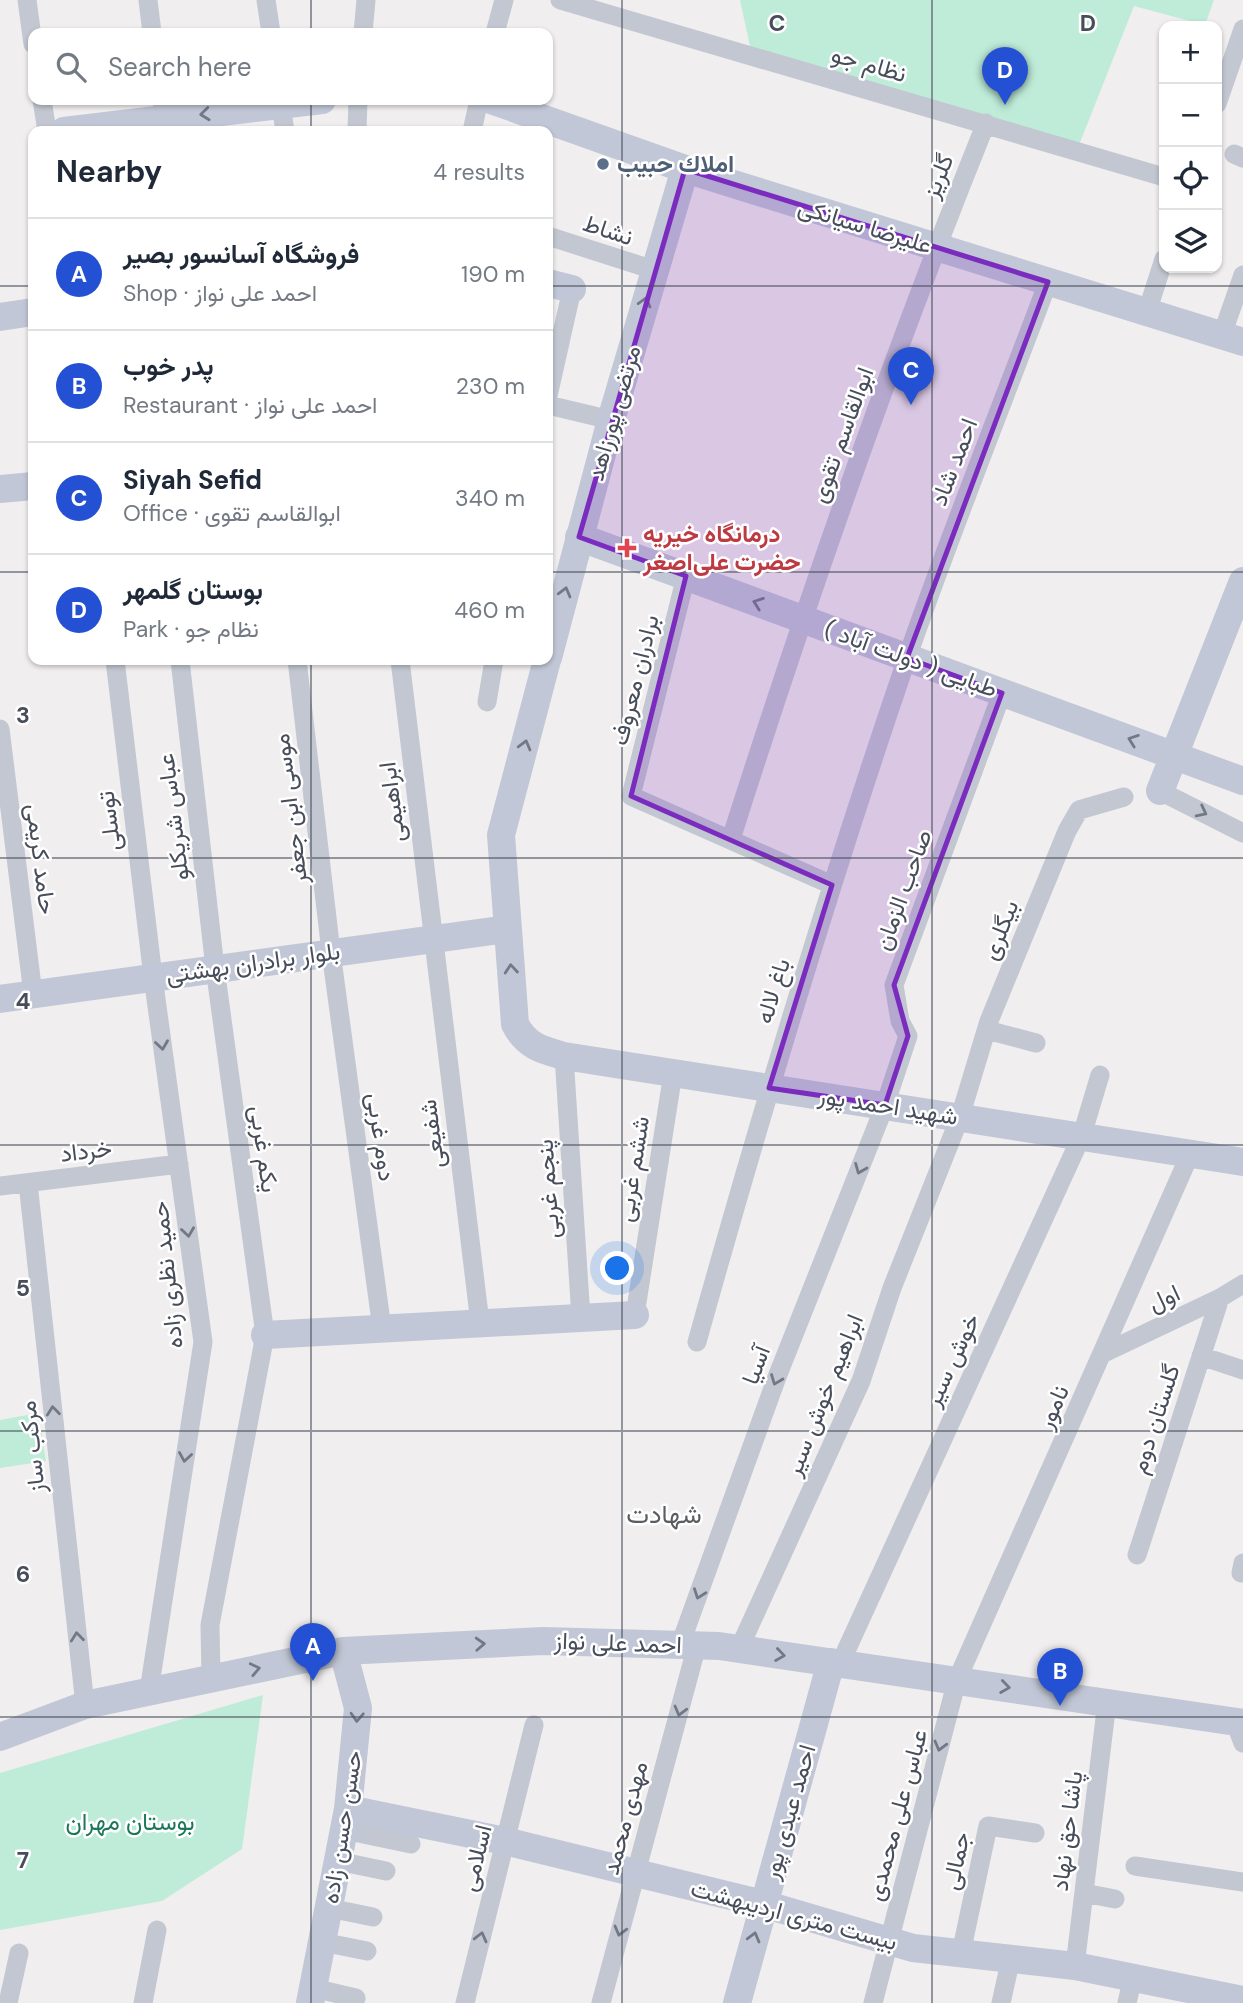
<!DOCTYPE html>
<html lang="en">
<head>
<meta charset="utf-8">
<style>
  :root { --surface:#fff; --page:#f2f2f3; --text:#1f2937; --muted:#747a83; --line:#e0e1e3; --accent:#2450d4 }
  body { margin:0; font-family:"DM Sans",Vazirmatn,sans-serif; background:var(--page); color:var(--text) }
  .controls { position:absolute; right:21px; top:21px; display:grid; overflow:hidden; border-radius:14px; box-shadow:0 2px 5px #0004 }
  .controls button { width:63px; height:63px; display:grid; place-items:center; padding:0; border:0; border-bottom:2px solid var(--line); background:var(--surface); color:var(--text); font:35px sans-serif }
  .you { position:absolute; left:618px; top:1269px; width:24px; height:24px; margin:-18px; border:5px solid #fff; border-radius:50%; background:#1a73e8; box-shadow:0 0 0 10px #1a73e833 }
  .badge { display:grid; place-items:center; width:46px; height:46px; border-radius:50%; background:var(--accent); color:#fff; font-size:23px; font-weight:700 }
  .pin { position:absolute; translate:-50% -58px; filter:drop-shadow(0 2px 4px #0008) }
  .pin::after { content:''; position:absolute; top:37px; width:24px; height:21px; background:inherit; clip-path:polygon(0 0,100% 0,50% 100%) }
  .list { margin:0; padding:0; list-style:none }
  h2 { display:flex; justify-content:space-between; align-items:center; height:91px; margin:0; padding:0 28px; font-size:30px }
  h2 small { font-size:23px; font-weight:400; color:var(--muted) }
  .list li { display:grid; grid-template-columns:46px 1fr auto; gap:21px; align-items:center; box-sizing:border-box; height:112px; padding:0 28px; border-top:2px solid var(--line) }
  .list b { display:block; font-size:26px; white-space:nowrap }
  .list p { margin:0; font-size:23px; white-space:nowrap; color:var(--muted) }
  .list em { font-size:23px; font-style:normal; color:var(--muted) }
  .icon { flex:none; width:38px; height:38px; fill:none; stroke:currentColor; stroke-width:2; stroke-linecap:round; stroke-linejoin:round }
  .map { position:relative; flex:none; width:1243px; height:2003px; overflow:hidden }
  .search { position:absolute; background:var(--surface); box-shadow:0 2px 5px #0004; left:28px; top:28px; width:525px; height:77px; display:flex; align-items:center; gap:18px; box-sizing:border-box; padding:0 24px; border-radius:14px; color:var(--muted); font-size:26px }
  .panel { position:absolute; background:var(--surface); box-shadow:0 2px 5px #0004; left:28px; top:126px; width:525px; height:539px; border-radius:14px }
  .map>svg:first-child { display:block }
</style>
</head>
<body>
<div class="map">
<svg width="1243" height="2003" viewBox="0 0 1243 2003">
  <rect width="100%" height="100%" fill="#f0eeee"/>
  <path fill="#beecd8" d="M740,0H1214L1205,25L1134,6L1077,150L753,60Z
    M38,1413L46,1461L0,1468V1420Z
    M263,1695L242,1849L162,1901L0,1930V1773Z"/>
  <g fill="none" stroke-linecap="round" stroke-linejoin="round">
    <path stroke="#c2c7d2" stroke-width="19" d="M27,0L33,44
      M148,0L152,33
      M266,0L271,33
      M560,0L1164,177
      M363,33L366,0
      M495,33L504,0
      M42,100L47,131
      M162,100L166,130
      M280,100L285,131
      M1217,104L1243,29
      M357,131L358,100
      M472,131L477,109
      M1234,154L1243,158
      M548,236L654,270
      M1147,312L1164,259
      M1222,335L1243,275
      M548,396L572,289
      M548,405L611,420
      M686,576L631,796L832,885
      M115,660L153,977L203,1342L149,1691
      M180,660L215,968L265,1335L210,1625L211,1678
      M297,660L331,952L382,1329
      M400,660L480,1323
      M487,702L494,660
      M0,729L33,994
      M1160,791L1243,833
      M731,839C808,597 891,358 986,123
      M987,1030L1036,1043
      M564,1056L581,1318
      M28,1183L85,1705
      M0,1186L179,1164
      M635,1315L673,1073
      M697,1342C761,1113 829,886 906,661C950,534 1001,408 1048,282
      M1104,1353L1220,1298L1243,1284
      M1201,1356L1243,1370
      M1137,1555L1220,1298
      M1241,1573L1243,1563
      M680,1645L777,1377L885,1105L908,1036L900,1021L894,985L1002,693
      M739,1649L861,1381L892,1288L960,1117L989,1021L1067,831L1079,810L1124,797
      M840,1664L1082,1135L1100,1075
      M1235,1722L1243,1743
      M344,1830L411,1844
      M338,1861L386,1871
      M1135,1866L1243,1882
      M1084,1893L1115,1899
      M329,1908L373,1917
      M322,1942L367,1951
      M961,1953L988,1826L1035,1833
      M1075,1966L1107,1702
      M313,1988L356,1998
      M8,2003L19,1953
      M143,2003L157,1930
      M465,2003L534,1725
      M601,2003L697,1645
      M873,2003L957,1680L1191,1152
      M1001,2003L1011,1958
      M1127,2003L1133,1977"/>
    <path stroke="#c1c7d6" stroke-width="28" d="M491,100L685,169L1243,342
      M64,131L322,100
      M548,283L572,289
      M0,317L33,312
      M0,489L33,486
      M579,537L1243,781
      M548,658L611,420L685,169
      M547,660L501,835L515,1024C526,1046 542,1050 564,1056L1243,1162
      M1160,791L1243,581
      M0,999L507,929
      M265,1335L635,1315
      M0,1737L85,1705L343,1651L543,1641L719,1646L1243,1723
      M348,1809L505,1841L763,1904L913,1948L1075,1966L1243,2000
      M310,2003L348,1809L358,1708L343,1651
      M737,2003L831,1662"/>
  </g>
  <defs><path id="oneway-chevron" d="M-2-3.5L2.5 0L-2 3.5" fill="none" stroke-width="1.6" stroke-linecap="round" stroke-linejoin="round" transform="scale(1.75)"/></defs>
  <g stroke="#727885">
    <use href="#oneway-chevron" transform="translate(205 114) rotate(174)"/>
    <use href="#oneway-chevron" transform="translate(645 302) rotate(-74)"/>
    <use href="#oneway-chevron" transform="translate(565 592) rotate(-75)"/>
    <use href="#oneway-chevron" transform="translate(758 603) rotate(-160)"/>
    <use href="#oneway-chevron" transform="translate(1133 740) rotate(-160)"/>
    <use href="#oneway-chevron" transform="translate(525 745) rotate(-75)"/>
    <use href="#oneway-chevron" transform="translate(511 969) rotate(-95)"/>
    <use href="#oneway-chevron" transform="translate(480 1644) rotate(-3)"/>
    <use href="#oneway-chevron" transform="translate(780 1655) rotate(8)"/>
    <use href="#oneway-chevron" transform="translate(255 1669) rotate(-12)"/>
    <use href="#oneway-chevron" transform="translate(1005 1687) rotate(8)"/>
    <use href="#oneway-chevron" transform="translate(357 1717) rotate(93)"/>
    <use href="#oneway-chevron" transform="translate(754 1937) rotate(-75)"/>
  </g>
  <g stroke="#727884">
    <use href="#oneway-chevron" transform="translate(1202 812) rotate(27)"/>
    <use href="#oneway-chevron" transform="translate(162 1045) rotate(82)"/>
    <use href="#oneway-chevron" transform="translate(860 1169) rotate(112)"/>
    <use href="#oneway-chevron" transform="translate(188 1232) rotate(82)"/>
    <use href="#oneway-chevron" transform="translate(776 1380) rotate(111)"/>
    <use href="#oneway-chevron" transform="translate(53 1411) rotate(-96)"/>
    <use href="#oneway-chevron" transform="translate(185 1457) rotate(99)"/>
    <use href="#oneway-chevron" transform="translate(699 1594) rotate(110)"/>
    <use href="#oneway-chevron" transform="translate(77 1637) rotate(-96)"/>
    <use href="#oneway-chevron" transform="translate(680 1711) rotate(105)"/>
    <use href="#oneway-chevron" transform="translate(940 1746) rotate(105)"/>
    <use href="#oneway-chevron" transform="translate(620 1931) rotate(105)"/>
    <use href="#oneway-chevron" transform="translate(481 1937) rotate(-76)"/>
  </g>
  <path fill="#7b2cbf" fill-opacity="0.2" stroke="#7b2cbf" stroke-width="5" stroke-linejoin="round" d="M685,169L1048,282L907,658L1002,693L894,985L908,1036L885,1105L769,1088L832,885L631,796L686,576L579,537Z"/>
  <path fill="none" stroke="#474d5a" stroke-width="2" stroke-opacity="0.55" d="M311,0V33M622,0V2003M932,0V2003M311,100V131M0,286H33M548,286H1243M0,572H33M548,572H1243M311,660V2003M0,858H1243M0,1145H1243M0,1431H1243M0,1717H1243"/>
  <circle fill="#5c6f8a" stroke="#fff" stroke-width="2.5" cx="603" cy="164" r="7"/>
  <path fill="#e0444e" stroke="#fff" stroke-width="2.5" d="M623.5 537.5h7v7h7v7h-7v7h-7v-7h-7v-7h7z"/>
  <g text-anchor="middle" stroke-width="5" stroke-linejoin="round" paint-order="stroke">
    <g font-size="24" fill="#474d5a" stroke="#fff">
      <text transform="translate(869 64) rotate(16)" y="8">نظام جو</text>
      <text transform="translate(938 176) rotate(-68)" y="8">گلریز</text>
      <text transform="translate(865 226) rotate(17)" y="8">علیرضا سیانکی</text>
      <text transform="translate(608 230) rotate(18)" y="8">نشاط</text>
      <text transform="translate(614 413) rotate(-74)" y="8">مرتضی پورزاهد</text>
      <text transform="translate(842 435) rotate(-70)" y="8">ابوالقاسم تقوی</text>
      <text transform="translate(954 462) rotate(-69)" y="8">احمد شاد</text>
      <text transform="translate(911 659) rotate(20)" y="8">طبایی ( دولت آباد )</text>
      <text transform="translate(635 680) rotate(-76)" y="8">برادران معروف</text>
      <text transform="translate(392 802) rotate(-97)" y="8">ابراهیمی</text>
      <text transform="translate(290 809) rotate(-97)" y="8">موسی ابن جعفر</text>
      <text transform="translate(173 817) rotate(-97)" y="8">عباس شریکلو</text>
      <text transform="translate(109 821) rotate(-97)" y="8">توسلی</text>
      <text transform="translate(41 859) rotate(83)" y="8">حامد کریمی</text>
      <text transform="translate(903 890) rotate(-70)" y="8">صاحب الزمان</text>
      <text transform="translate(1000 930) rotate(-68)" y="8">بیگلری</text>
      <text transform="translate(253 963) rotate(-8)" y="8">بلوار برادران بهشتی</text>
      <text transform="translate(773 991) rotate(-73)" y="8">باغ لاله</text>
      <text transform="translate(888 1106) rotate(9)" y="8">شهید احمد پور</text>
      <text transform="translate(432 1134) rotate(-97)" y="8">شفیعی</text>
      <text transform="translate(381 1137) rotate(82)" y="8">دوم غربی</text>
      <text transform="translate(264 1149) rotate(82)" y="8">یکم غربی</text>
      <text transform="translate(86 1151) rotate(-7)" y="8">خرداد</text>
      <text transform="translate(633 1169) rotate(-81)" y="8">ششم غربی</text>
      <text transform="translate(548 1189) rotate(-94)" y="8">پنجم غربی</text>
      <text transform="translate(167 1275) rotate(-96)" y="8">حمید نظری زاده</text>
      <text transform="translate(1164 1298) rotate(-25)" y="8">اول</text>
      <text transform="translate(952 1360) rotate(-65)" y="8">خوش سیر</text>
      <text transform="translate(756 1365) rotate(-69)" y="8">آسیا</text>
      <text transform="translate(824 1395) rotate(-68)" y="8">ابراهیم خوش سیر</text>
      <text transform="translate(1053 1407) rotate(-66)" y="8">نامور</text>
      <text transform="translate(1155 1419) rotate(-72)" y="8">گلستان دوم</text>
      <text transform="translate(32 1447) rotate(-96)" y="8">مرکب ساز</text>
      <text transform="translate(618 1643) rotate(2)" y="8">احمد علی نواز</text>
      <text transform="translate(789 1812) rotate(-74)" y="8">احمد عبدی پور</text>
      <text transform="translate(897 1815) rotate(-75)" y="8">عباس علی محمدی</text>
      <text transform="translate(625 1818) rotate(-75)" y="8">مهدی محمد</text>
      <text transform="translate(342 1827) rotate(-81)" y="8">حسن حسن زاده</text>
      <text transform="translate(1067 1831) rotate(-83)" y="8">پاشا حق نهاد</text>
      <text transform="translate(476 1858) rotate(-76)" y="8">اسلامی</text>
      <text transform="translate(956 1861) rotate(-78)" y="8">جمالی</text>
      <text transform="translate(794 1915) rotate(15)" y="8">بیست متری اردیبهشت</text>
    </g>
    <g font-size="24" font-weight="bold" fill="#4e5e75" stroke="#fff" text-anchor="start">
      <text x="617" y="172">املاك حبيب</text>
    </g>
    <g font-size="24" font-weight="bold" fill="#be3a42" stroke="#fff" text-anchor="start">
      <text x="643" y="542">درمانگاه خیریه<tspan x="643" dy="28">حضرت علی‌اصغر</tspan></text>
    </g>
    <g font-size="24" fill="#1c775a" stroke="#fff">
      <text x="130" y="1830">بوستان مهران</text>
    </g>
    <g font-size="26" fill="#5b5d62" stroke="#fff">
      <text x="664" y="1523">شهادت</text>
    </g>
  </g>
  <g font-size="23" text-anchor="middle" font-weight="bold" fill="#474d5a" stroke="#fff" stroke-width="5" stroke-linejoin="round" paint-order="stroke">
    <text x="777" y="31">C</text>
    <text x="1088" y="31">D</text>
    <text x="23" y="723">3</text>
    <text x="23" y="1009">4</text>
    <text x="23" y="1296">5</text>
    <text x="23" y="1582">6</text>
    <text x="23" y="1868">7</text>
  </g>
</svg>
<div class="controls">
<button>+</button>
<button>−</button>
<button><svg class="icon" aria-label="locate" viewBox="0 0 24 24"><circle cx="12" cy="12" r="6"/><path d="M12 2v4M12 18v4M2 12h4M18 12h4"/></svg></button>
<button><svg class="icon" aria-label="layers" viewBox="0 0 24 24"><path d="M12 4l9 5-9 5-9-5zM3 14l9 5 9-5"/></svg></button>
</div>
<div class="you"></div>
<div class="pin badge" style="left:313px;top:1681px">A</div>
<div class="pin badge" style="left:1060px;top:1706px">B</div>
<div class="pin badge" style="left:911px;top:405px">C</div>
<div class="pin badge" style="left:1005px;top:105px">D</div>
<div class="search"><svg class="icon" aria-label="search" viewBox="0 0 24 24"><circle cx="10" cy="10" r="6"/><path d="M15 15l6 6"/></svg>Search here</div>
<section class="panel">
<h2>Nearby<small>4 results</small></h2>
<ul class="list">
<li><span class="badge">A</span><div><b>فروشگاه آسانسور بصیر</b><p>Shop · احمد علی نواز</p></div><em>190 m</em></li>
<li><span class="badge">B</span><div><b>پدر خوب</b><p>Restaurant · احمد علی نواز</p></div><em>230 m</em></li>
<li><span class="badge">C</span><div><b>Siyah Sefid</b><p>Office · ابوالقاسم تقوی</p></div><em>340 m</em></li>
<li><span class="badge">D</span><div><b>بوستان گلمهر</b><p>Park · نظام جو</p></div><em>460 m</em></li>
</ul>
</section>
</div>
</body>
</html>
